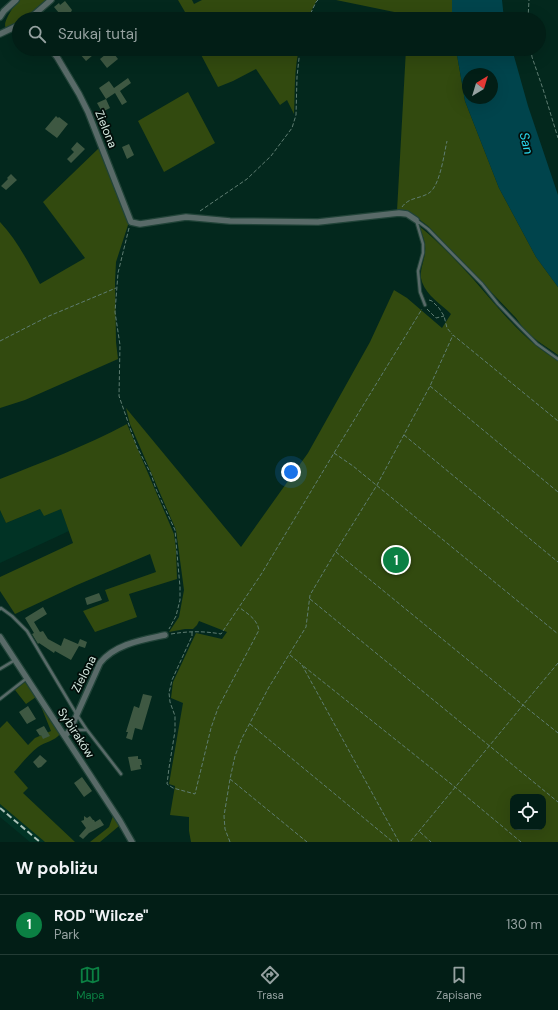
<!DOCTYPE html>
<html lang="pl">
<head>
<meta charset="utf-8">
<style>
  :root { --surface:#021e16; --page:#0c271f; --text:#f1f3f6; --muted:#96a2a1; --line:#233c35; --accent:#0b8043 }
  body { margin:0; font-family:"DM Sans",sans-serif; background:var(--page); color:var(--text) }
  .controls { position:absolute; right:12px; bottom:12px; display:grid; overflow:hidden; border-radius:8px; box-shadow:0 4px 16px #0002 }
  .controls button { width:36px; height:36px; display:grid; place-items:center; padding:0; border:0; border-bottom:1px solid var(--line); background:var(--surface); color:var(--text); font:20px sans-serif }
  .compass { position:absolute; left:462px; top:68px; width:36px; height:36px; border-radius:50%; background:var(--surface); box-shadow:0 4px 16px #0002; rotate:38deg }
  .you { position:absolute; left:291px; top:472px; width:14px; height:14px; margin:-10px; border:3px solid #fff; border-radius:50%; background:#1a73e8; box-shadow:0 0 0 6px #1a73e833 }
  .badge { display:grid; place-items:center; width:26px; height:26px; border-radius:50%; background:var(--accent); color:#fff; font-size:13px; font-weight:700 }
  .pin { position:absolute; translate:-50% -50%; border:2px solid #fff; box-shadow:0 1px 4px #0006 }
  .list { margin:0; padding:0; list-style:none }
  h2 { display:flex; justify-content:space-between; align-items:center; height:52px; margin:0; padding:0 16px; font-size:17px }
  h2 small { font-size:13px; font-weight:400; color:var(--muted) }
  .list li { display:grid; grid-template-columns:26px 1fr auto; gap:12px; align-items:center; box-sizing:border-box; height:60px; padding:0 16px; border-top:1px solid var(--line) }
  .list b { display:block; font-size:15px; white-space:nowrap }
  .list p { margin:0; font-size:13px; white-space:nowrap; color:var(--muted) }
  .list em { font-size:13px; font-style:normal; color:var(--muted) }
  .icon { flex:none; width:22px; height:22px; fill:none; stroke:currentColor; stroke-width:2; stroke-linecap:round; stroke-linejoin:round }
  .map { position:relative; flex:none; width:558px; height:842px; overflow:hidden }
  .search { position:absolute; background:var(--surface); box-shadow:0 4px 16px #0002; left:12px; right:12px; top:12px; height:44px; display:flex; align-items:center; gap:10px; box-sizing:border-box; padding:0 14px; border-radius:22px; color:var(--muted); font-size:15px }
  .sheet { height:112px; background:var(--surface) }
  nav { display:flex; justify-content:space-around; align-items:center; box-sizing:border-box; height:56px; border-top:1px solid var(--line); background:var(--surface); font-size:11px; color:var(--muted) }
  nav a { display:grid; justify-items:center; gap:2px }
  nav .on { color:var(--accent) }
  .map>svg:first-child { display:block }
</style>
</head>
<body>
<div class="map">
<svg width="558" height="842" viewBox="0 0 558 842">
  <rect width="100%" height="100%" fill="#03281d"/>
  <path fill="#013325" d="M40,509H61L69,531L0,563V510L6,523Z
    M0,804L45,842H30L0,817Z"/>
  <path fill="#324a0f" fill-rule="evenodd" d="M20,0H47L24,19H19V23L7,29C0,25 14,5 20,0Z
    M178,0H192L194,4L202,0H317L307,19H181L180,16L185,12Z
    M336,0H452V19H405L404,14Z
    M198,49H299C294,70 295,92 294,114L287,100L280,105L256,69L233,81L218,87Z
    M406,49H456L465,101L499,188L536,257L558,287V355L539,342L526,332L516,318L428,226L416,217L397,211Z
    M188,92L215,143L164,172L138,121Z
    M99,148L114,182L128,217V225L116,262L115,282L116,342L118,359L25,400L0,408V222C17,240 28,262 40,284L85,258L43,202Z
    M419,226C439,242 457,261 474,280C494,303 514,328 538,347C544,352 551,356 558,360V842H191L189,831V817L170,815L175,786L169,784L183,703L171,698L173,682L196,633L222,639L227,632L199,621L197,625L193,629H185L169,632L179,617L184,590L176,530L130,424L126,408L241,547L308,453L370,342L394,290L407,298L442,328L451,314C441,304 427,296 422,282C418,271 425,261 425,251C426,242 422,234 419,226ZM513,797H543V827H513Z
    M127,424L174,534L176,549L177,579L129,594L137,617L95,632L83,611L109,601L105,590L156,572L150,554L77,585L15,614L0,591V577L73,543L61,509L44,516L40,509L6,523L0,510V479C43,462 86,446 127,424Z
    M25,682L36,697L26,704L15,690Z
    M40,704L60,734C55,741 45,742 38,747C30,753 21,764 14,772L28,788L23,793L75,842H45L0,804V728L7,721L28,745L35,738L51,731Z
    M113,816L119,826L100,842H90L109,827Z"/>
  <path fill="#00444c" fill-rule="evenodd" d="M452,0H502L504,19H452Z
    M456,49H512L528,106L558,195V287L536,257L499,188L465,101ZM468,74H492V98H468Z"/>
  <path fill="#3e5842" d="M65,1L72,10L71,12L79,19H64L54,7L59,3L60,5Z
    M86,49H88L93,55L86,61L80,54Z
    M111,50L118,59L107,68L100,59Z
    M128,78L131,83L120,91L127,102L122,105L115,93L106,99L99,88L109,81L114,88Z
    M106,99L110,108L102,112L97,103Z
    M56,116L58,118L59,117L68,124L57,138L45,129Z
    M77,142L85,149L71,163L67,159L74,152L71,149Z
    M129,144L134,155L127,159L122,147Z
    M11,174L17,180L6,190L1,186L8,179L7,178Z
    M99,593L102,600L87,605L85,598Z
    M43,607L47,614L34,622L40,632L43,631L48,639L61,646L64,638L78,644L80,639L87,642L85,648L79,646L71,660L55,651L54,653L39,643L38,644L32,634L34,633L25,618Z
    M143,694L152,696L142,730L135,728L132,740L126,738L128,732H126L134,706L139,708Z
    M28,706L36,719L27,724L19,712Z
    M44,726L50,736L43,739L41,735L40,736L36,730Z
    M40,755L47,761L41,767L38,768L33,762Z
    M138,756V759H141L142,765H140L141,769L131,771L128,757Z
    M82,777L92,791L84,797L74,783Z
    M84,816L87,818L90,816L93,820H94L95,822L100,819L104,825L89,833L83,839L79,836L86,828L81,821L84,820Z"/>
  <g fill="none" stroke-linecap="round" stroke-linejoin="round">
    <defs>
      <path id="service" d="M416,220L428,229L482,284L498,304L521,328L537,344L558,359
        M416,220L423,244V253L418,271L420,292L425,305
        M0,609L1,608L12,616L27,631L77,715L87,730H70
        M0,669L15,660
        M0,699L27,678
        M87,730L121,774"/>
      <path id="minor" d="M0,17L4,11L16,0
        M29,19L51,0
        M0,34L19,25
        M51,49L57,57L79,94L88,112L131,222L140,224L186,217L230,221L318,222L399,213L407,214L416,220
        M0,637L120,821L132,842
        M65,736L70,730L100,663C115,644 142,640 165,635"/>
    </defs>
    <use href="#service" stroke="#214338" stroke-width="4.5"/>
    <use href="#minor" stroke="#214338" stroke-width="8"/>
    <path stroke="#5f7d72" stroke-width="1" stroke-dasharray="4 2" stroke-linecap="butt" d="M308,19L316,2L318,0
      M528,19L529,0
      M531,49L532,57L543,89L558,138
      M402,207C409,197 420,199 429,193C440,186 444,154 447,141
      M200,211L247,179L271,156L292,128L296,115L297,77L300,49
      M129,228L118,273L115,312L120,345L119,396L129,425L137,447L151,474L156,489L175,530L180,587V600L176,616L169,629
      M429,300L432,301L439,308L444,316L447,328L452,334
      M427,309L436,318L444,316
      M0,341L49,316L116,288
      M430,386L558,492
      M404,435L558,562
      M334,453L353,466L558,634
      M336,552L523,705L410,842
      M310,599L558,802
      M192,632V636L172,680L169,693L170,702L175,716V731L169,768L167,784L173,788L195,794L211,728L218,708L259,630C257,619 248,614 240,608
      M171,634C189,631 204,631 221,634L262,573L334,453L422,309
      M290,655L301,664
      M558,663L523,705L558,733
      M250,724L393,842
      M230,779L307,842
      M420,832L431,842
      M230,842L225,829L224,816L230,779L235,756L242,738L269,687L306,627L310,595L336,551L377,485L430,386L453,335L558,421
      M399,842L302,665L455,787L521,842"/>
    <use href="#service" stroke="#596a68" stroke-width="2.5"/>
    <use href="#minor" stroke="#596a68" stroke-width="5.5"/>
    <path stroke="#a9c1b7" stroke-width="2" stroke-dasharray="6 3" stroke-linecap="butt" d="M0,808L40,842"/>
  </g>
  <g text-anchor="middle" stroke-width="3.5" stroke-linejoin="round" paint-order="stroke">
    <g font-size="12" fill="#d6eae1" stroke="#020d09">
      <text transform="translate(106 129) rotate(68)" y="4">Zielona</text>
      <text transform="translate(84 674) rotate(-63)" y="4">Zielona</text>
      <text transform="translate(76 733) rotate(57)" y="4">Sybiraków</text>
    </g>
    <g font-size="13" font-style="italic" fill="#29d6ec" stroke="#020d09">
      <text transform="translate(527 143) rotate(76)" y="5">San</text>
    </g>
  </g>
</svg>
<div class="controls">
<button><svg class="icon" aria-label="locate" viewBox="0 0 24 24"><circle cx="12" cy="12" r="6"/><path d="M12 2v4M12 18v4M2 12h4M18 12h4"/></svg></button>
</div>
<svg class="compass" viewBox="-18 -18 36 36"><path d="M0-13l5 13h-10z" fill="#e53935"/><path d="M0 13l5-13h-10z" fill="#96a2a1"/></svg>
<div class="you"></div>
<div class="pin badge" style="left:396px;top:560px">1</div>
<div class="search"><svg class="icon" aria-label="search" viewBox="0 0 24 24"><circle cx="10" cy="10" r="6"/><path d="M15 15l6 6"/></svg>Szukaj tutaj</div>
</div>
<section class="sheet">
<h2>W pobliżu<small></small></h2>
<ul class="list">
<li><span class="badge">1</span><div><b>ROD &quot;Wilcze&quot;</b><p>Park</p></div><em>130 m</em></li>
</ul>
</section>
<nav>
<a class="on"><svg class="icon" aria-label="map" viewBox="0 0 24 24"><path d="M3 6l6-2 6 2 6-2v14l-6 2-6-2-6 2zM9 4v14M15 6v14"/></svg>Mapa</a>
<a><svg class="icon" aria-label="directions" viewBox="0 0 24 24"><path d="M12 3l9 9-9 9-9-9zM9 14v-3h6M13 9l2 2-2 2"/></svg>Trasa</a>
<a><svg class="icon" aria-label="saved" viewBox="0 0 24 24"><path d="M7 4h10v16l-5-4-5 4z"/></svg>Zapisane</a>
</nav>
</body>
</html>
